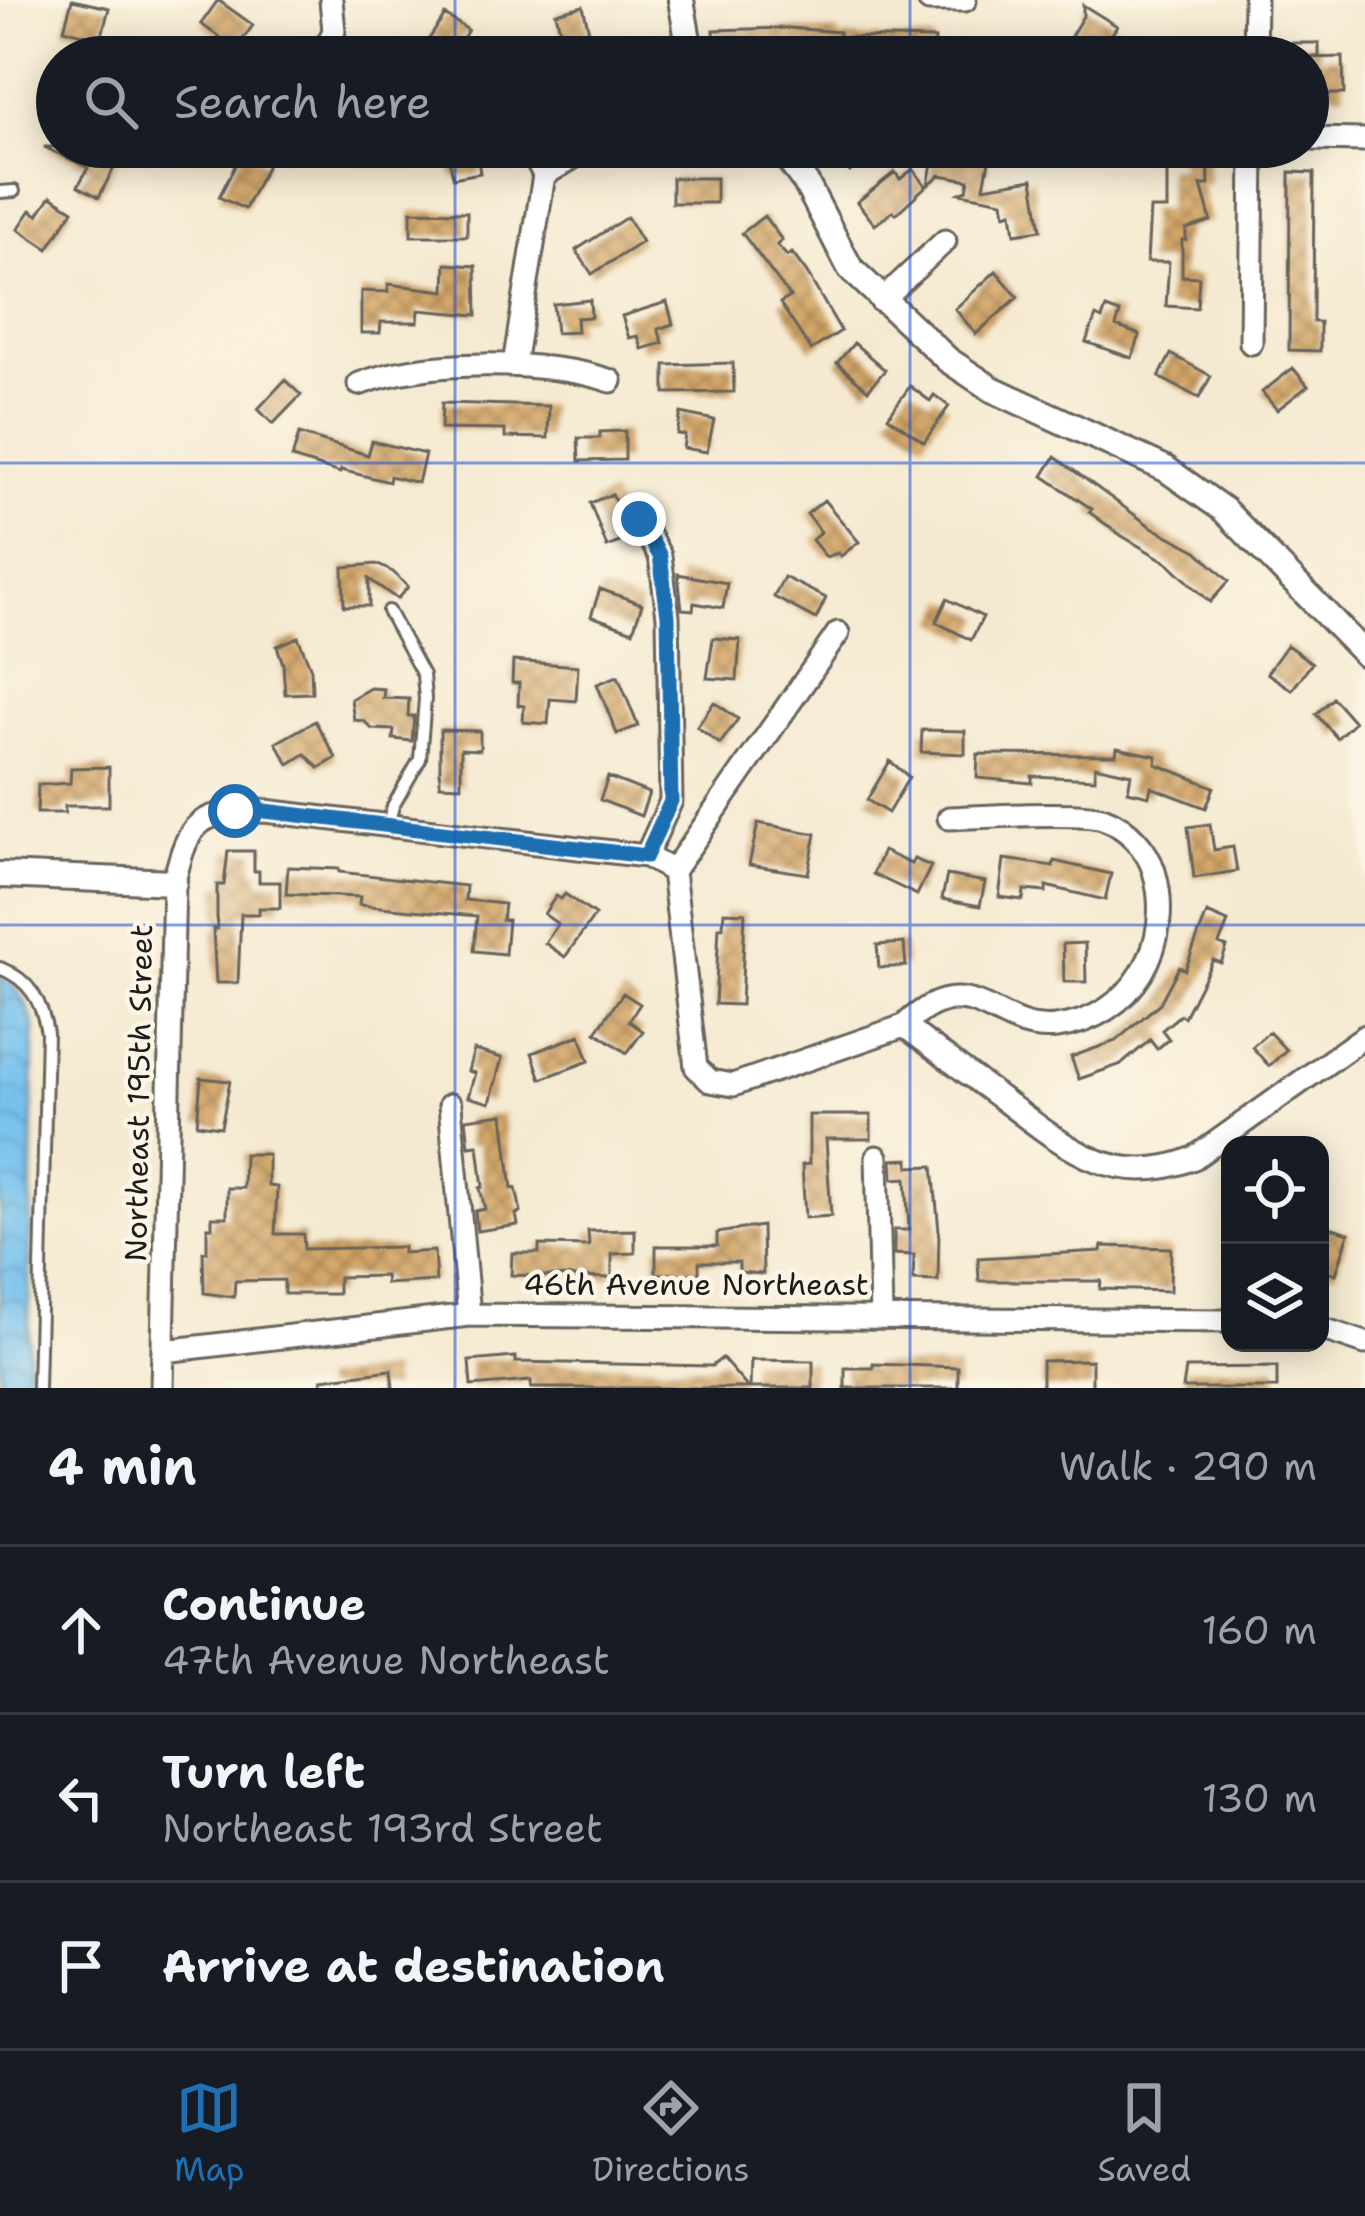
<!DOCTYPE html>
<html lang="en">
<head>
<meta charset="utf-8">
<style>
  :root { --surface:#171b24; --page:#20242c; --text:#f1f3f6; --muted:#9ea1a6; --line:#363941; --accent:#1f6fb2 }
  body { margin:0; font-family:"Shantell Sans",sans-serif; background:var(--page); color:var(--text) }
  .controls { position:absolute; right:36px; bottom:36px; display:grid; overflow:hidden; border-radius:24px; box-shadow:0 6px 30px #0003 }
  .controls button { width:108px; height:108px; display:grid; place-items:center; padding:0; border:0; border-bottom:3px solid var(--line); background:var(--surface); color:var(--text); font:60px sans-serif }
  .stop { position:absolute; width:36px; height:36px; margin:-27px; border:9px solid #1f6fb2; border-radius:50%; background:#fff }
  .stop.end { background:#1f6fb2; border-color:#fff; box-shadow:0 3px 12px #0008 }
  .list { margin:0; padding:0; list-style:none }
  h2 { display:flex; justify-content:space-between; align-items:center; height:156px; margin:0; padding:0 48px; font-size:51px }
  h2 small { font-size:39px; font-weight:400; color:var(--muted) }
  .list li { display:grid; grid-template-columns:78px 1fr auto; gap:36px; align-items:center; box-sizing:border-box; height:168px; padding:0 48px; border-top:3px solid var(--line) }
  .list b { display:block; font-size:45px; white-space:nowrap }
  .list p { margin:0; font-size:39px; white-space:nowrap; color:var(--muted) }
  .list em { font-size:39px; font-style:normal; color:var(--muted) }
  .icon { flex:none; width:66px; height:66px; fill:none; stroke:currentColor; stroke-width:2; stroke-linecap:round; stroke-linejoin:round }
  .map { position:relative; flex:none; width:1365px; height:1388px; overflow:hidden }
  .search { position:absolute; background:var(--surface); box-shadow:0 6px 30px #0003; left:36px; right:36px; top:36px; height:132px; display:flex; align-items:center; gap:30px; box-sizing:border-box; padding:0 42px; border-radius:66px; color:var(--muted); font-size:45px }
  .sheet { height:660px; background:var(--surface) }
  nav { display:flex; justify-content:space-around; align-items:center; box-sizing:border-box; height:168px; border-top:3px solid var(--line); background:var(--surface); font-size:33px; color:var(--muted) }
  nav a { display:grid; justify-items:center; gap:6px }
  nav .on { color:var(--accent) }
  .map>svg:first-child { display:block }
</style>
</head>
<body>
<div class="map">
<svg width="1365" height="1388" viewBox="0 0 1365 1388">
  <defs>
    <pattern id="water-waves" width="16" height="10" patternUnits="userSpaceOnUse" patternTransform="scale(3)"><rect width="16" height="10" fill="#74c1ee"/><path d="M0 5q4-4 8 0t8 0" fill="none" stroke="#64a5cc"/></pattern>
    <pattern id="building-cross-hatch" width="8" height="8" patternUnits="userSpaceOnUse" patternTransform="scale(3)"><rect width="8" height="8" fill="#d3a668"/><path d="M0 0l8 8M0 8l8-8" fill="none" stroke="#aa8655"/></pattern>
  </defs>
  <rect width="100%" height="100%" fill="#fcf5e5"/>
  <filter id="ink" filterUnits="userSpaceOnUse"><feTurbulence type="fractalNoise" baseFrequency=".00833" numOctaves="2"/><feDisplacementMap in="SourceGraphic" scale="24" xChannelSelector="R" yChannelSelector="G"/><feConvolveMatrix kernelMatrix="1 2 1 2 8 2 1 2 1" color-interpolation-filters="sRGB"/></filter>
  <filter id="wash" filterUnits="userSpaceOnUse"><feTurbulence type="fractalNoise" baseFrequency=".004" numOctaves="4" result="noise"/><feDisplacementMap in="SourceGraphic" scale="48" xChannelSelector="R" yChannelSelector="G"/><feGaussianBlur stdDeviation="2.7" result="paint"/><feColorMatrix in="noise" values="0 0 0 0 0 0 0 0 0 0 0 0 0 0 0 0 0 1.4 0 .05"/><feComposite in="paint" operator="in"/></filter>
  <g filter="url(#wash)">
    <rect width="100%" height="100%" fill="#f5ead1"/>
    <path fill="url(#water-waves)" stroke="#486e85" stroke-width="3" d="M0,977C21,989 29,1004 34,1028L28,1388H0Z"/>
    <g id="blocks">
      <path fill="url(#building-cross-hatch)" d="M72,0L109,8L101,39L64,29Z
        M218,0L253,25L236,49L201,24Z
        M1083,5L1117,26L1098,57H1071L1062,51L1083,16Z
        M583,6L593,49L566,56L556,13Z
        M445,15L468,30L451,57H431L421,51Z
        M788,28L839,32V37L935,39L934,57H715L714,30Z
        M1283,43H1319V57H1283Z
        M1343,57L1344,94H1323V74H1308V58Z
        M44,147H102L120,156L99,197L78,186L88,168Z
        M447,147H476L480,173L453,178Z
        M844,147H875L850,172L834,156Z
        M935,147L991,151L984,187L1033,179L1041,230L1015,234L1012,212L1005,214L1003,201L960,193L967,190L969,180L940,175L928,185Z
        M1179,147H1208L1209,185H1201L1211,221L1186,229V240H1182V276L1199,277L1197,308L1166,306L1169,262H1147L1150,209H1167V168H1180Z
        M242,152L267,165L245,209L219,197Z
        M913,169L926,186L896,214L893,211L875,225L857,202L895,172L900,179Z
        M1290,172L1314,173L1313,322H1320V351L1289,350Z
        M672,178H716V203H672Z
        M51,196L73,210L48,249L18,229L31,210L38,215Z
        M411,211L467,212V236H411Z
        M764,216L782,240L777,245L787,256L792,253L807,273L841,331L811,350L780,303L790,297L742,233Z
        M627,217L642,242L592,274L576,250Z
        M446,264L476,266L477,315L419,310L418,322H381L380,333H361V291L388,292V284L445,291Z
        M996,271L1018,297L976,334L955,309Z
        M590,300L591,317L576,318L577,332L556,333L553,304Z
        M667,302L673,324L658,329L663,343L642,349L638,336L629,338L622,316Z
        M1106,308L1120,313L1116,326L1140,335L1132,358L1086,342L1096,316L1102,319Z
        M854,343L885,370L868,390L837,363Z
        M1171,354L1211,376L1199,398L1159,377Z
        M733,363L734,392L665,393V365Z
        M1293,368L1308,386L1277,410L1262,392Z
        M285,380L301,395L273,424L258,409Z
        M910,386L930,401L934,395L949,406L924,442L888,417Z
        M442,403L549,406L548,438L505,437V430L441,429Z
        M681,413L714,420L707,452L683,448L685,435L677,434Z
        M625,431V460L579,461L578,438H600V432Z
        M299,434L368,455L372,441L425,454L418,483L390,476L389,482L341,470L340,473L292,458Z
        M1055,457L1150,526L1197,551L1229,581L1210,602L1168,563L1122,536L1089,512L1092,509L1043,476Z
        M612,494L630,538L607,547L590,503Z
        M824,500L859,542L841,556L838,553L826,557L812,540L821,532L807,514Z
        M376,564L393,572L408,587L397,599L369,579V606H344L343,567Z
        M678,574L727,583L723,608L694,603L693,610L682,609Z
        M784,577L826,598L816,619L774,597Z
        M600,589L642,604L633,631L591,616Z
        M947,599L983,617L971,640L936,622Z
        M298,637L311,669L312,693L285,694L283,664L277,646Z
        M713,638L740,640L737,680L707,678Z
        M1287,645L1312,663L1292,690L1267,673Z
        M513,661L578,666L576,701L550,699L548,724L523,722L524,706L518,705L519,683H512Z
        M618,676L638,726L617,734L597,684Z
        M370,688L384,689L383,698L409,699L408,716H414L412,741L393,739L394,730L372,729L364,721L354,720L351,699Z
        M1333,698L1354,722L1337,738L1316,714Z
        M714,702L738,719L720,744L697,727Z
        M315,721L336,758L319,768L305,754L289,764L276,743Z
        M440,730L480,731V750L461,749V786L440,785Z
        M922,730L965,731V754L921,752Z
        M1117,748L1157,756L1156,764L1214,787L1206,808L1151,787L1149,796L1128,791L1131,774L1095,766V779L1032,776V783L977,778L978,754L1116,755Z
        M890,761L909,777L888,813L867,800Z
        M109,767V806H65V813H37L38,785L70,783L71,768Z
        M608,777L649,793L641,816L600,800Z
        M758,823L816,834L808,874L749,865Z
        M1210,824L1214,850L1233,847L1237,871L1194,878L1188,827Z
        M228,851H254V871H259V882H280V908H259V914H241L238,983H216L213,929H217V885H224Z
        M883,851L911,864L914,859L931,866L917,895L873,874Z
        M1004,859L1053,866L1054,861L1111,874L1105,900L1046,886V892L1024,890L1023,900L999,897Z
        M288,867L339,869V872L466,886L465,900L504,904L502,920H508L505,954L474,951L477,916L359,905L360,897L286,894Z
        M947,875L985,882L980,906L942,899Z
        M565,894L595,915L565,957L545,943L558,924L544,914L556,896L561,899Z
        M724,912L745,913L741,1005L715,1004L719,927H723Z
        M1207,913L1228,922L1219,944L1227,947L1221,963L1213,960L1184,1017L1180,1015L1162,1030L1169,1039L1157,1049L1150,1040L1122,1064L1079,1079L1071,1057L1116,1041L1160,1003L1179,967L1185,970Z
        M904,943L906,966L879,968L877,945Z
        M1085,943L1086,982H1064L1063,944Z
        M623,993L640,1004L629,1021L643,1031L627,1053L596,1032Z
        M1269,1032L1286,1050L1269,1066L1252,1047Z
        M580,1035L589,1061L541,1079L532,1053Z
        M474,1050L502,1058L490,1103L468,1097L475,1073L468,1071Z
        M201,1078L230,1081L221,1127L197,1124Z
        M503,1114L512,1189L516,1188L521,1212L516,1214L518,1225L477,1231L475,1211L485,1209L480,1188L483,1187L478,1145L469,1146L466,1119Z
        M809,1115H871V1139H826L831,1216L805,1218L802,1165L809,1164Z
        M244,1154H268V1186L277,1187L275,1234H303L304,1249L403,1247V1253L434,1251L436,1281L386,1284L385,1276L338,1277V1294H284V1280L235,1281L234,1297L204,1293L203,1252H207V1227H212V1217H227V1188H243Z
        M909,1159V1167L933,1166L939,1231L938,1281L913,1280L914,1255L894,1254V1230H909L906,1178L893,1179L892,1160Z
        M1320,1224L1349,1233L1336,1274L1320,1269Z
        M762,1226L763,1274L739,1272V1262H699V1274H656V1246H717V1233Z
        M635,1230V1253L612,1254V1278L511,1275L512,1253H539V1245L589,1246L588,1231Z
        M1102,1246L1171,1248L1170,1291L1100,1289L1101,1281H979L978,1258L1101,1251Z
        M516,1357V1362L712,1366L722,1358L748,1388H531V1381L471,1386L469,1361Z
        M751,1360L813,1361V1388H750Z
        M1092,1360V1388H1042V1361Z
        M873,1364L958,1367V1388H845V1368H873Z
        M1277,1367V1388H1183L1186,1368Z
        M391,1370L393,1388H322V1379Z"/>
    </g>
  </g>
  <g filter="url(#ink)">
    <use href="#blocks" fill-opacity="0" stroke="#68645b" stroke-width="3"/>
    <g fill="none" stroke-linecap="round" stroke-linejoin="round">
      <defs>
        <path id="service" d="M0,192L14,191
          M388,611L423,675L425,699L420,759L393,806L388,825
          M0,968C30,980 42,1002 47,1033L38,1388"/>
        <path id="minor" d="M929,0H965
          M321,57L334,31L331,0
          M1254,57L1255,0
          M1308,139L1365,140
          M544,175L591,147
          M881,301L945,241
          M1251,343L1253,147
          M514,365L544,175L530,147
          M359,384C423,359 547,359 611,381
          M639,519L660,556L668,616L671,801L646,856
          M673,871L696,1067L710,1081L733,1085L904,1026C937,1050 969,1075 1002,1099C1063,1145 1114,1191 1194,1158L1365,1036
          M673,871L838,633
          M904,1026C971,961 995,1035 1056,1027C1134,1018 1175,942 1154,871C1147,849 1127,827 1105,819C1083,810 980,817 949,818
          M450,1105L469,1315
          M877,1157L881,1316
          M1320,1328L1365,1343
          M164,1351L469,1315L1230,1321
          M162,1388L174,882C189,819 199,811 265,811L646,856L673,871"/>
        <path id="tertiary" d="M681,0L691,57
          M779,147L806,183L850,268L948,360L992,389L1166,469L1224,510L1365,654
          M0,875L174,882"/>
      </defs>
      <use href="#service" stroke="#68645b" stroke-width="16"/>
      <use href="#minor" stroke="#68645b" stroke-width="27"/>
      <use href="#tertiary" stroke="#68645b" stroke-width="30"/>
      <use href="#service" stroke="#fff" stroke-width="10"/>
      <use href="#minor" stroke="#fff" stroke-width="21"/>
      <use href="#tertiary" stroke="#fff" stroke-width="24"/>
    </g>
  </g>
  <g fill="none" stroke-linecap="round" stroke-linejoin="round" filter="url(#ink)">
    <path stroke="#1f6fb2" stroke-width="15" d="M235,811H265L646,856L671,801L668,616L660,556L639,519"/>
  </g>
  <path fill="none" stroke="#1d4ed8" stroke-width="3" stroke-opacity="0.55" d="M455,0V57M910,0V57M455,147V1388M910,147V1388M0,463H1365M0,925H1365"/>
  <g text-anchor="middle" stroke-width="9" stroke-linejoin="round" paint-order="stroke">
    <g font-size="30" fill="#1c1c1c" stroke="#fcf5e5">
      <text transform="translate(139 1093) rotate(-89)" y="10">Northeast 195th Street</text>
      <text x="696" y="1295">46th Avenue Northeast</text>
    </g>
  </g>
</svg>
<div class="controls">
<button><svg class="icon" aria-label="locate" viewBox="0 0 24 24"><circle cx="12" cy="12" r="6"/><path d="M12 2v4M12 18v4M2 12h4M18 12h4"/></svg></button>
<button><svg class="icon" aria-label="layers" viewBox="0 0 24 24"><path d="M12 4l9 5-9 5-9-5zM3 14l9 5 9-5"/></svg></button>
</div>
<div class="stop" style="left:235px;top:811px"></div>
<div class="stop end" style="left:639px;top:519px"></div>
<div class="search"><svg class="icon" aria-label="search" viewBox="0 0 24 24"><circle cx="10" cy="10" r="6"/><path d="M15 15l6 6"/></svg>Search here</div>
</div>
<section class="sheet">
<h2>4 min<small>Walk · 290 m</small></h2>
<ul class="list">
<li><svg class="icon" aria-label="ahead" viewBox="0 0 24 24"><path d="M12 20V5M6 11l6-6 6 6"/></svg><div><b>Continue</b><p>47th Avenue Northeast</p></div><em>160 m</em></li>
<li><svg class="icon" aria-label="left" viewBox="0 0 24 24"><path d="M17 20v-9H6M10 6l-5 5 5 5"/></svg><div><b>Turn left</b><p>Northeast 193rd Street</p></div><em>130 m</em></li>
<li><svg class="icon" aria-label="arrive" viewBox="0 0 24 24"><path d="M6 21V4h12l-3 4 3 4H6"/></svg><div><b>Arrive at destination</b></div></li>
</ul>
</section>
<nav>
<a class="on"><svg class="icon" aria-label="map" viewBox="0 0 24 24"><path d="M3 6l6-2 6 2 6-2v14l-6 2-6-2-6 2zM9 4v14M15 6v14"/></svg>Map</a>
<a><svg class="icon" aria-label="directions" viewBox="0 0 24 24"><path d="M12 3l9 9-9 9-9-9zM9 14v-3h6M13 9l2 2-2 2"/></svg>Directions</a>
<a><svg class="icon" aria-label="saved" viewBox="0 0 24 24"><path d="M7 4h10v16l-5-4-5 4z"/></svg>Saved</a>
</nav>
</body>
</html>
